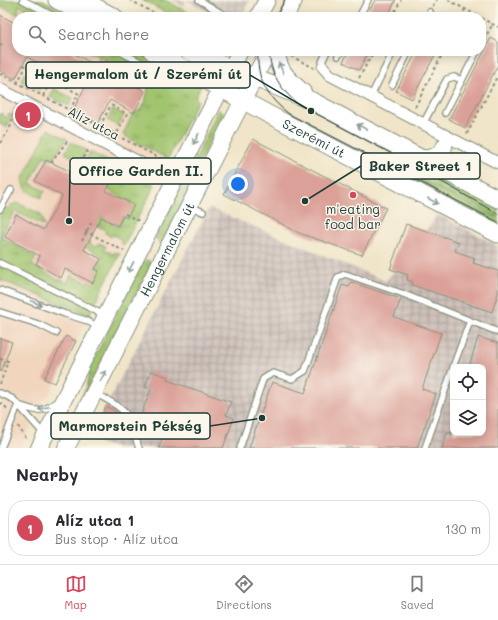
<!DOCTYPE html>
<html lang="en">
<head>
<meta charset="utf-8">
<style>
  :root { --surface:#fff; --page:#f2f2f3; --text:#2b2b33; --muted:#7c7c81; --line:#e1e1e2; --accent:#d1495b }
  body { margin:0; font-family:Mali,sans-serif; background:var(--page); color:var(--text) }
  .controls { position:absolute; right:12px; bottom:12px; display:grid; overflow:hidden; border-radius:8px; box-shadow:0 2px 10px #0003 }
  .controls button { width:36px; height:36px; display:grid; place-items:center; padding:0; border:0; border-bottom:1px solid var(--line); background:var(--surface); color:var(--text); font:20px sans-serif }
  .you { position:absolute; left:238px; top:184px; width:14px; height:14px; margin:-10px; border:3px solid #fff; border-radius:50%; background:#1a73e8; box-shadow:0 0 0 6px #1a73e833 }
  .badge { display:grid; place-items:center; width:26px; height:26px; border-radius:50%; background:var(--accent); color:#fff; font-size:13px; font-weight:700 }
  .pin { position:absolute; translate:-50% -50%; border:2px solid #fff; box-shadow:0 1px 4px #0006 }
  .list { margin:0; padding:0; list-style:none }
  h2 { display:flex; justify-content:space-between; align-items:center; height:52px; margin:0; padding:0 16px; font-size:17px }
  h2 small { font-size:13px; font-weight:400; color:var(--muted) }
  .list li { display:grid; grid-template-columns:26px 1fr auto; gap:12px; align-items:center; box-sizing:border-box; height:56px; margin:0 8px 8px; padding:0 8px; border:1px solid var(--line); border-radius:16px }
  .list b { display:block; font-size:15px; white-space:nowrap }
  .list p { margin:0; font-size:13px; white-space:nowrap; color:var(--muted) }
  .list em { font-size:13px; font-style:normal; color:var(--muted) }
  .icon { flex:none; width:22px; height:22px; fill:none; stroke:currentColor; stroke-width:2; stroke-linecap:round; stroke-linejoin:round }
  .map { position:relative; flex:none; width:498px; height:448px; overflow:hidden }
  .search { position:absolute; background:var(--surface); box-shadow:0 2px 10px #0003; left:12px; right:12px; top:12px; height:44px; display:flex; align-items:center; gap:10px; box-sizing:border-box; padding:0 14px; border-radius:16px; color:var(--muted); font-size:15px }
  .sheet { height:116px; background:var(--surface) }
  nav { display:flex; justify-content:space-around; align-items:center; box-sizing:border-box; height:56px; border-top:1px solid var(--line); background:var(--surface); font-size:11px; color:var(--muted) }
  nav a { display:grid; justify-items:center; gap:2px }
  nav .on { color:var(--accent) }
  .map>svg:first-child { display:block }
</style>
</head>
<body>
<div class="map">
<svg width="498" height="448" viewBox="0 0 498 448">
  <defs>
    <pattern id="industrial-grid" width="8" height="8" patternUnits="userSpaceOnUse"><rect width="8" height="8" fill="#cec1ba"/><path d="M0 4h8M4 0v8" fill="none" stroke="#a79e98"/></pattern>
    <pattern id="grass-tufts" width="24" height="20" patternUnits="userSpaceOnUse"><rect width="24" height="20" fill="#a1c46e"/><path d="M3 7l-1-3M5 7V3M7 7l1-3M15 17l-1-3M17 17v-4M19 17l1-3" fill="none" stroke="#83a05b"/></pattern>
    <pattern id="park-dots" width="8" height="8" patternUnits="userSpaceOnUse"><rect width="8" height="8" fill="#a1c46e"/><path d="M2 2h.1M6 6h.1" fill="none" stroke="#83a05b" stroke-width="1.8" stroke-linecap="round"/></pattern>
  </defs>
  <rect width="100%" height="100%" fill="#fbf7ec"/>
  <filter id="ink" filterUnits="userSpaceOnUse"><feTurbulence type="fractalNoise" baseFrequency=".025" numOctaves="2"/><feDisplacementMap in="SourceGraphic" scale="8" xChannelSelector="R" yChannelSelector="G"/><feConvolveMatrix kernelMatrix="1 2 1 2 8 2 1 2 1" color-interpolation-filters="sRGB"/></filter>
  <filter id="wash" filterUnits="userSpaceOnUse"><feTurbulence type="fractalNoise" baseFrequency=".012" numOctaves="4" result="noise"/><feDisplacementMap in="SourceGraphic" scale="16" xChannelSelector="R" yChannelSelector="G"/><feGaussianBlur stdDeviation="0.9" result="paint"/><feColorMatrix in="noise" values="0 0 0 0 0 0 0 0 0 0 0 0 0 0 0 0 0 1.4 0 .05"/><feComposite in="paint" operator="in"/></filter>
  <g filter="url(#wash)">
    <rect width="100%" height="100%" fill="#f0e5c8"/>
    <path fill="#f1d5bd" d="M0,0H10L42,17H17V51H108L197,97L155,185L48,397L43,400L20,448H0Z"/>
    <path fill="url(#industrial-grid)" fill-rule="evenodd" d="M172,0H250L241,17H218L186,0L183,6Z
      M209,208L386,281L432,223L437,214L498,246V448H115L89,439ZM453,367H483V433H453Z"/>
    <path fill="url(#grass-tufts)" stroke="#608051" d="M0,0H43L74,17H26L24,16L28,10L19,5L18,14H17L0,6Z
      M87,51H137L201,85L195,98L198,100L168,159L123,135L132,115L141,109L145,103L149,84L126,72L127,70L101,56L100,57Z
      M25,73L43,83L39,90L21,81Z
      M54,89L73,98L69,106L50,97Z
      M113,109L124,115L118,126L107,120Z
      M218,110L224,113L223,115L188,184L182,206L162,243L158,242L156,240V237L197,156Z
      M0,113L3,114L2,116L6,118L8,114L12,115L7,128L0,124Z
      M48,129L67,139L52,160L44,156L30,183L45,191L41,198C32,194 21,190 23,178Z
      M71,142L86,150L81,161L65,153Z
      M90,152L155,185L124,245L120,242L121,239L113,235L111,237L105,233L106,230L92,224L100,217L118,227L131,202L108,190L114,178L84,163Z
      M418,165L451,184L498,207V226L410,181L412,176L496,218L411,174L414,169L497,216L416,169Z
      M17,203L41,214L44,226L15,211L1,237L36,257L32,265L59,280L60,279L67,283L71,275L88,283L103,256L85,247L84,238L91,242L90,244L96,247L99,243L106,246L104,250L114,254L115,252L120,254L89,315L0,280V205L8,209L11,205Z
      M146,260L149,261L152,263L67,428L66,426L86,388L89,372L94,359L142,263Z"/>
    <path fill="url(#park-dots)" stroke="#608051" d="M142,0H165L197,17H174Z"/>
    <g id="blocks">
      <path fill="#dba198" d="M375,0H396L387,17H366Z
        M0,15L17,24V51H69L97,66L101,58L126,70L122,78L145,91L134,113L110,100L98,123L73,110L85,87L27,57L15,79L0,71Z
        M491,38L498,42V65L465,128L449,119Z
        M349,51H369L359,70L343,62Z
        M417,51H437L412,99L396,91Z
        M253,139L386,208L362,255L299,233L224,194Z
        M46,160L82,177L86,169L111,182L106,191L134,205L127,218L123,216L118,226L101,217L84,250L101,259L95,269L99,271L93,283L65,269L61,278L36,264L40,256L5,237L16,214L43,230L58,204L62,196L35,181Z
        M406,224L459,242L455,251L475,258L473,263L498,271V293L492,312L412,285L413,282L407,280L408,275L390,269Z
        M351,282L401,299L394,317L441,333L422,389L436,394L417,448H249L272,382L305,393L342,285L349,287Z
        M66,336L76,341L55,383L44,379Z
        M478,337L498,343V448H442L447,433H483V367H469Z
        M0,338L12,342L1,372L0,371Z
        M151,371L168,377L167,380L231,402L226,415L234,418L223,448H159L167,425L141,415L151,389L145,387Z
        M106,406L116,412L108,426L98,421Z"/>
    </g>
  </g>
  <g filter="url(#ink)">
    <use href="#blocks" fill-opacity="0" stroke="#88917e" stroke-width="1"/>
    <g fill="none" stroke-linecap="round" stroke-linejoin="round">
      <defs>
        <path id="service" d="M23,0L55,17
          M199,0L228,17
          M359,17L368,0
          M427,17L430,12
          M481,44L483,40
          M119,51L161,73
          M338,56L341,51
          M323,67L322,62L327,51
          M392,85L409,51
          M371,96L393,52L395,51
          M445,113L477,51
          M423,124L447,79L454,77L462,80
          M190,206L203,212
          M0,209L11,190
          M0,263L104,315
          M0,290L65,314L85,320L99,327
          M0,312L38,324L56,333
          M453,367L470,321
          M0,393L13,399L44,434
          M95,393C111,402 127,409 134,427C136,434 136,442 139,448
          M1,448L18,405C35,411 41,414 56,402
          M240,448L263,379L273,373L292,379L305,371L338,277L345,274L401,293L498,332
          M425,448L453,368"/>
        <path id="minor" d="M323,67L330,75L498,163
          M0,89L175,181
          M448,137C445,155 442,160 457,172
          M418,155C435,158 438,152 447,139"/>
        <g id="secondary">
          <path d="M258,17L267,0"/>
          <path d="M285,17L294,0"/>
          <path d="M39,448L240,51"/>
          <path id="s1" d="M66,448L268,51"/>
        </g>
        <g id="primary">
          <path d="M57,0L89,17"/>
          <path d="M82,0L114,17"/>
          <path id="s2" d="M152,51L266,113L498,234"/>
          <path d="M188,51L312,101L498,199"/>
          <path d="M277,51C276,70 290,81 303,93"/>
        </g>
      </defs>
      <use href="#service" stroke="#88917e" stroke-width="8"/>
      <use href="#minor" stroke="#88917e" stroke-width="13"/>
      <use href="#secondary" stroke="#88917e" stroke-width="18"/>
      <use href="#primary" stroke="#88917e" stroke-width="19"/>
      <path stroke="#88917e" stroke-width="2" stroke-dasharray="3 3" stroke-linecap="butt" d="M130,0L161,17
        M448,0L480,17
        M433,6L437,0
        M392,17L401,0
        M461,17L465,9
        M481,18L498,27
        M487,34L493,24
        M0,46L2,43
        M291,56L314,68
        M23,65L81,95
        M0,74L43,96L169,163
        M359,78L374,51
        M17,83L26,67
        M43,96L51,80
        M415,107L444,51
        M70,110L78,94
        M100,126L111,105L127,114L116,135
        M467,134L498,75
        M0,143L10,128L15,111
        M51,163L68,140
        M75,174L88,150
        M125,214L139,221
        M85,231L124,251
        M82,241L92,221
        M0,359L8,361L0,384
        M0,403L4,405L8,410
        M18,426L27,440"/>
      <use href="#service" stroke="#fff" stroke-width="5.5"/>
      <use href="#minor" stroke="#fff" stroke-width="11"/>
      <use href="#secondary" stroke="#fff" stroke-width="16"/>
      <use href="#primary" stroke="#fff" stroke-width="17"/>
      <path stroke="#1f3d34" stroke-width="1" d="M276,17L285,0
        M258,51C256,79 267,97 289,114L498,222
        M269,51C270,73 281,90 298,104L409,163L498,214"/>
    </g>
    <defs><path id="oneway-shaft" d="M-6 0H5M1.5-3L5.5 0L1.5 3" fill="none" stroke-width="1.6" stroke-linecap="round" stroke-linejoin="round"/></defs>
    <g stroke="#8f9e9a">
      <use href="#oneway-shaft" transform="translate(281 68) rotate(-113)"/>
      <use href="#oneway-shaft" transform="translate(362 127) rotate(-152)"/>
      <use href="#oneway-shaft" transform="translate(196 139) rotate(117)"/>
      <use href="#oneway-shaft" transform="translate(433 201) rotate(28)"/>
      <use href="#oneway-shaft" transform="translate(131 267) rotate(117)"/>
      <use href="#oneway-shaft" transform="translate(36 303) rotate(21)"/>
      <use href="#oneway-shaft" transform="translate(103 376) rotate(-63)"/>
      <use href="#oneway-shaft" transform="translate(44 408) rotate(165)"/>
    </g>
  </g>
  <circle fill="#d1495b" stroke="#fbf7ec" stroke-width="1.5" cx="353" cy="195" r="4"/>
  <g text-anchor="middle" stroke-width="3" stroke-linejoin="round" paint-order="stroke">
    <g font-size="13" fill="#1f3d34" stroke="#fbf7ec">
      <text transform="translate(94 123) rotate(28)" y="5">Alíz utca</text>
      <text dy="5" stroke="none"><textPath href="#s2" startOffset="184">Szerémi út</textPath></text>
      <text dy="5" stroke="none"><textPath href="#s1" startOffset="223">Hengermalom út</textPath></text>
    </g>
    <g font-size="13" fill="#1f3d34" stroke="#fbf7ec">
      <text x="353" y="214">m'eating<tspan x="353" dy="15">food bar</tspan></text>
    </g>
  </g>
  <path fill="none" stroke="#1f3d34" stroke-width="1.5" d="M311 111L250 75M305 201L361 166M69 221L70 171M262 418L210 426"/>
  <g fill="#1f3d34" stroke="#fbf7ec" stroke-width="1.5">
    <circle cx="311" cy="111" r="4"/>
    <circle cx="305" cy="201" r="4"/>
    <circle cx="69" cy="221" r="4"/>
    <circle cx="262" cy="418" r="4"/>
  </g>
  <g fill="#fbf7ec" stroke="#1f3d34" stroke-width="1.5">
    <rect x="26" y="62" width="224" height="26" rx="4"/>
    <rect x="361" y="153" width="119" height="26" rx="4"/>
    <rect x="70" y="158" width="141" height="26" rx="4"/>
    <rect x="51" y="413" width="159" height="26" rx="4"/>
  </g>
  <g font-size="14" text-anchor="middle" font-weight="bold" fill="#1f3d34">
    <text x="138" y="79">Hengermalom út / Szerémi út</text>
    <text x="420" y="171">Baker Street 1</text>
    <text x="141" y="176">Office Garden II.</text>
    <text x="130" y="431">Marmorstein Pékség</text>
  </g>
</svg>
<div class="controls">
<button><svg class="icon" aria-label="locate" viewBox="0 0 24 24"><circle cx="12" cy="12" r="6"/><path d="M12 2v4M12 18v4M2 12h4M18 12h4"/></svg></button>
<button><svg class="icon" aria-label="layers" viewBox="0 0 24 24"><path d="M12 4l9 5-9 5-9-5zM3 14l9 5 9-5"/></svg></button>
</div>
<div class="you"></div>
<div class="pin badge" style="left:28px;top:115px">1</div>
<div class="search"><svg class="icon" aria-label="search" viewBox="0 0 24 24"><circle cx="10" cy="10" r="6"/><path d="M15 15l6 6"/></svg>Search here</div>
</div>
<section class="sheet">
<h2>Nearby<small></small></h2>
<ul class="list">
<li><span class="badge">1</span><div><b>Alíz utca 1</b><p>Bus stop · Alíz utca</p></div><em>130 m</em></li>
</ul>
</section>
<nav>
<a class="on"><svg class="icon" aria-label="map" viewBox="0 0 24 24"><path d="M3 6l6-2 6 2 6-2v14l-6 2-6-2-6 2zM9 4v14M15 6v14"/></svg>Map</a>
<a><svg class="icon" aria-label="directions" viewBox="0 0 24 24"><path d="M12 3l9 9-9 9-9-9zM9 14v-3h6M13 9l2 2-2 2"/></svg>Directions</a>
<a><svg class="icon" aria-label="saved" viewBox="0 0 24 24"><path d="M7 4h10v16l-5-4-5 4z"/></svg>Saved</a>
</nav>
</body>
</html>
